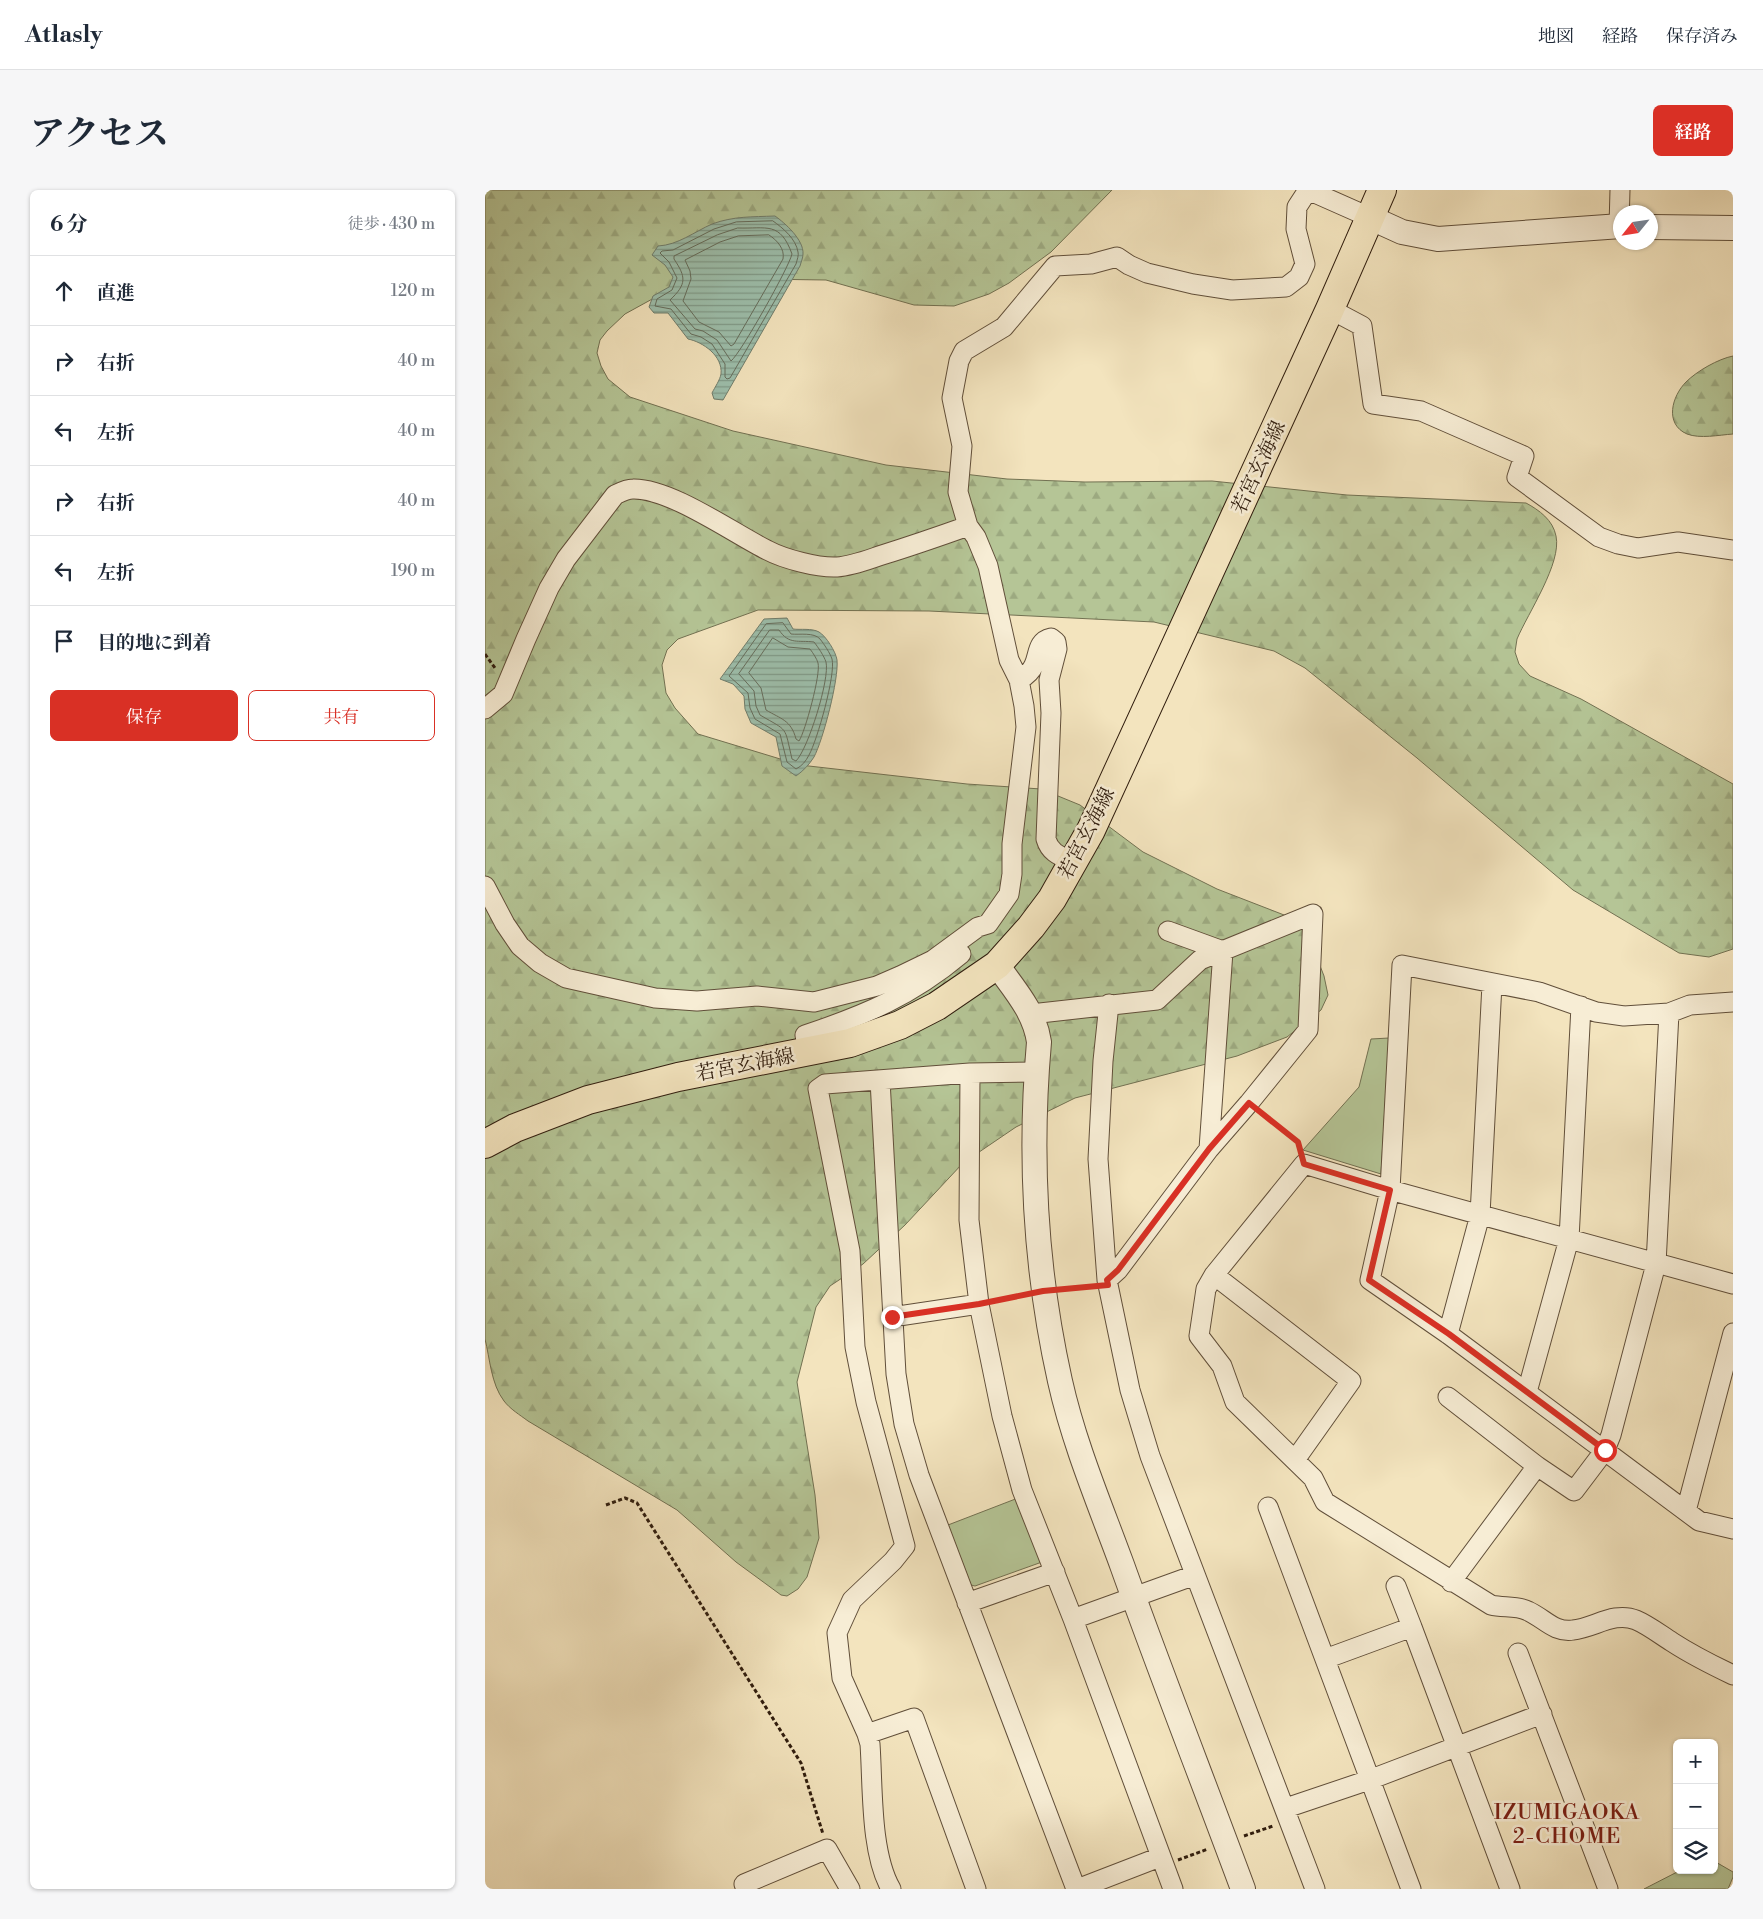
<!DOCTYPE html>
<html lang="ja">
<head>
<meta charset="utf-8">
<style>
  :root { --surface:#fff; --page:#f6f6f7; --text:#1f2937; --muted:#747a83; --line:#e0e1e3; --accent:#d93025 }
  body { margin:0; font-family:"Libre Bodoni","Noto Serif JP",serif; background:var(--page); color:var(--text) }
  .controls { position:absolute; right:15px; bottom:15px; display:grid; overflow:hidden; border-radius:8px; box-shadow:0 1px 4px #0004 }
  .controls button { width:45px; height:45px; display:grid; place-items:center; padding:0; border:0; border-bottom:1px solid var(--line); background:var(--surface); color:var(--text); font:25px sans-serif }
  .compass { position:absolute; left:1128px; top:15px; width:45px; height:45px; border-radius:50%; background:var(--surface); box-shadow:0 1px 4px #0004; rotate:240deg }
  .stop { position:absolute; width:15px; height:15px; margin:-11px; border:4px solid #d93025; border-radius:50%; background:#fff }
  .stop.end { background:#d93025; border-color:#fff; box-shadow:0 1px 5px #0008 }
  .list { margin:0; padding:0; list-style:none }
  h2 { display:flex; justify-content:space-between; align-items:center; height:65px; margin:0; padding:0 20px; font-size:21px }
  h2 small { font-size:16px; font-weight:400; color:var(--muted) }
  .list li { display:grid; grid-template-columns:32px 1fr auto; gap:15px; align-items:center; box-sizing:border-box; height:70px; padding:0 20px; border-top:1px solid var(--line) }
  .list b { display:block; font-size:19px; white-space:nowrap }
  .list em { font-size:16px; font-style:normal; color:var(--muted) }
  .actions { display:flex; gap:10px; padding:15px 20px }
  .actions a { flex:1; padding:11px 0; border:1px solid var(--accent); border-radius:8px; text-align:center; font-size:18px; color:var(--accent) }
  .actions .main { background:var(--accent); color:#fff }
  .icon { flex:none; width:28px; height:28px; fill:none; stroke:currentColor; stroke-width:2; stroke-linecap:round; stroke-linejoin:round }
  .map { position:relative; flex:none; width:1248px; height:1699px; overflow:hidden; border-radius:8px }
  header { display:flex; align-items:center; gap:30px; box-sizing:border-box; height:70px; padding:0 25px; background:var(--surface); border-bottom:1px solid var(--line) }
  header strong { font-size:24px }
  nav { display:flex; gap:28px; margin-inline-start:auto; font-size:18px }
  .intro { display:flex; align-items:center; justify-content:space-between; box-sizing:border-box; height:120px; padding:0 30px }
  h1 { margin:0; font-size:35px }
  .button { padding:12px 22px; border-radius:8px; background:var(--accent); color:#fff; font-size:18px; font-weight:700 }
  main { display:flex; gap:30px; padding:0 30px }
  aside { flex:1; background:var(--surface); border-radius:8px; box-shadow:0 1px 4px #0004 }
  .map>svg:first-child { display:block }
</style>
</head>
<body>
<header>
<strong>Atlasly</strong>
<nav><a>地図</a><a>経路</a><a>保存済み</a></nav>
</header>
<div class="intro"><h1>アクセス</h1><a class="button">経路</a></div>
<main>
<aside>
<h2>6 分<small>徒歩 · 430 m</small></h2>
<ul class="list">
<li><svg class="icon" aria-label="ahead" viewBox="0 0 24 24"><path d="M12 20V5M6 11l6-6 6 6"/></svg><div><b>直進</b></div><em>120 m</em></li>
<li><svg class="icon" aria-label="right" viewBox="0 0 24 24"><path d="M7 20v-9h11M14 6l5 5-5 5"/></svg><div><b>右折</b></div><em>40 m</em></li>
<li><svg class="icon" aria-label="left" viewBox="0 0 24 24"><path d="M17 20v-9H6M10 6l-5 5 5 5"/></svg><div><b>左折</b></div><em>40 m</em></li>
<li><svg class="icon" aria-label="right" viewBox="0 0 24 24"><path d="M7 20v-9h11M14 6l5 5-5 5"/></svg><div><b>右折</b></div><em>40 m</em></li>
<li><svg class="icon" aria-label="left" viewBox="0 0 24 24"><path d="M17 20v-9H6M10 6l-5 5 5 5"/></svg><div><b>左折</b></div><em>190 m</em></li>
<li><svg class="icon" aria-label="arrive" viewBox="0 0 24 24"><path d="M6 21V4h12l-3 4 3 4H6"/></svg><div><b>目的地に到着</b></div></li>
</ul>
<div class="actions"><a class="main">保存</a><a>共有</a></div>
</aside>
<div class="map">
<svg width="1248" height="1699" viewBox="0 0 1248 1699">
  <defs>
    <pattern id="forest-firs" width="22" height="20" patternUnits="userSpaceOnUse" patternTransform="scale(1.25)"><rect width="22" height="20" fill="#b5c596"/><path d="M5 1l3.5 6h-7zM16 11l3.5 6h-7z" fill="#9ca980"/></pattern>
    <pattern id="water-rules" width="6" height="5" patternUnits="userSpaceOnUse" patternTransform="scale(1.25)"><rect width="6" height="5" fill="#9dbfac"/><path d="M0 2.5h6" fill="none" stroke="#809b8a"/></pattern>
  </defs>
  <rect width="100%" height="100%" fill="#f3e4be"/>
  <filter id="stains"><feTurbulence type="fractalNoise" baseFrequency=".004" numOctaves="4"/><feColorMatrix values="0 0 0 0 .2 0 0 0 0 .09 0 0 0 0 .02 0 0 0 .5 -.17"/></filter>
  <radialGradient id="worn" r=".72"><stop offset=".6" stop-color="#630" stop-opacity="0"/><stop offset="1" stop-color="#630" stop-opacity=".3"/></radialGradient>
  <path fill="#b5c596" stroke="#727152" d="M904,848L896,984L818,960L874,897L886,849Z
    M533,1308L557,1372L490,1396L486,1395L463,1335Z
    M1229,1671L1248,1682V1687L1243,1699H1159L1196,1680H1229Z"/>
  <path fill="url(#forest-firs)" stroke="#727152" d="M0,0H627L566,62L524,93L504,104L469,116L429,115L341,90L271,89L180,102L140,124L122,141L115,150L112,163L116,176L123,189L145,207L248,241L401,275L522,289L600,292L727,291L862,305L1041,313C1054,320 1068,330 1071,346C1077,373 1043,423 1032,449L1030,462L1034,474L1045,486L1096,509L1248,594V759L1224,767L1194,763L1088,700L932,568L820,478L789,461L669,432L444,421L273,420L193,449L182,460L177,475L181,503L190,518L213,544L315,575L482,594L556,599L595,615L658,662L732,699L812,730L825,750L839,786L843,805L836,820L802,847L752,866L590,908L531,937L478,973L420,1035L378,1074L345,1096L331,1117L312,1192L330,1305L334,1348L322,1387L313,1399L302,1406L296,1405L251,1372L192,1320L43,1231C35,1225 25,1219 19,1211C6,1194 5,1169 0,1149Z
    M1248,166V244C1234,245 1215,249 1202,244C1179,234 1187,206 1201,192C1212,181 1233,169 1248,166Z"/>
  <path fill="url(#water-rules)" stroke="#717e6d" d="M290,26C300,33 319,50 318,64C318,68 316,72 315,76L238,210L229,209L227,203C230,197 235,190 236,184C238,166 218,152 203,149L183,123H169L164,117L168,106L184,97L188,87L180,75L167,65L173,56C193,55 209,42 227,34C249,26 267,27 290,26Z
    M302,428L308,439C315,440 327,438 334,442C341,446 351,462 352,470C354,489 338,550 329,567C324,575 318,581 311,586L297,576L291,547L266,533L260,519L259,506L248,494L235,489L279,429Z"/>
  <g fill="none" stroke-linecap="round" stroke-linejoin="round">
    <path stroke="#666e5d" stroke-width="1" d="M288,31C298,38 311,49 313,62C314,65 312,70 311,74L245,188L242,189L240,187V174L227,154L216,147L206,144L186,119L170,116L172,109L187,100L192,88L184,72L175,63L177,61L188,60L229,39L251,32Z
      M253,38C282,39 295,31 307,64C304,77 256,163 246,171L232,150L218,141L210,139L185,110C202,94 201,87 189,69V66L232,45Z
      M284,45C292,50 300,59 298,69L249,154L246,156L234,142L214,132L198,111L206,89L205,81L200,70L235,52L253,46Z
      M298,433L306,444C314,445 329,442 335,449C339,454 345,463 347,469C351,484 332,551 324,565C321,571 317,576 311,579L302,572L295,544L270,529L265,518L263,503L244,486L281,434Z
      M285,440H294C304,455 313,450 329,452C333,457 339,466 341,472C345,489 323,559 311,571L307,569C299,535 304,542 275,525L271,516L269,501L254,484Z
      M288,448L303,457L325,459C328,463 332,469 333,473C336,484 320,542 314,551L311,549C306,530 296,529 281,520L276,498L264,483Z"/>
    <defs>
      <path id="minor" d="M823,0L884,27
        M1134,36L1135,0
        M845,119L877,136L888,214L936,221L1039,266L1032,287L1114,347L1133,354L1153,358L1193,352L1248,360
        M534,490C541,486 546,482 549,475C554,464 552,451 566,448L571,452L572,459L564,490L566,523L561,649C565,663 575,666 588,672
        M0,519L18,504L41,449L64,398L81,369L130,305C136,302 141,299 148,299C185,298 248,343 282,360C299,369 333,378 352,377C367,376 382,370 397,365C426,356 455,346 483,336
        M0,696L20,734L35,756L55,773L81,788L170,808L212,811L272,806L329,812L392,796L415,786L448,770L493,737L503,734L524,704L527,684V654L541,537L539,516L534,490L524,470L503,376L491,347L483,336L473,302L477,256L467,208L474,171L479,161L519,137L570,76L606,74L632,67L644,75L662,83L708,94L747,100L801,97L814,87L820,74L811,39L812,17L823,0
        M683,741L738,761
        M1248,812L1205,815L1184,823L1139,826L1111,822L1054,802L917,775L905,1000L885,1090L963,1144L1214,1331L1248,1339
        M624,814L618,871L613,969L622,1090L645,1200L665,1266L830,1699
        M546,824L672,810L715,770L828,724L823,840L764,913L724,959L633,1080L622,1090
        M323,862L320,845C380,825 426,806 476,764
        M485,883L484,1030L494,1114L517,1226L537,1300L588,1429L688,1699
        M395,890L411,1184L419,1234L434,1285L591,1699
        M724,959L738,761
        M729,1085L866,1191L810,1270
        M1248,1094L905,1000L819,974L729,1085L721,1099L714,1146L737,1176L750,1212L828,1288L840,1312L1006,1415C1018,1418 1032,1415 1043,1421C1059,1428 1069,1443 1088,1440C1109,1438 1129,1421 1151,1430C1163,1435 1176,1445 1187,1452C1207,1465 1227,1475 1248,1485
        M407,1127L494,1114
        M963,1144L995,1025L1007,794
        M1042,1202L1084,1049L1096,816
        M963,1207L1052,1276L1089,1301L1120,1260L1126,1245L1171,1074L1184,823
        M783,1317L926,1699
        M1201,1321L1248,1143
        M966,1392L1052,1276
        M911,1396L927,1437
        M482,1413L570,1382
        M588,1429L710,1385
        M1033,1463L1123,1699
        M840,1469L927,1437L1025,1699
        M382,1544L429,1528L491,1699
        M801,1618L884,1590L1057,1524
        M261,1699L259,1694L342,1659L365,1699
        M406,1699C385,1662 388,1597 385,1554L382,1544L357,1488L352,1443L367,1410L408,1371L420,1356L381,1212L370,1157L365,1061L333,899L340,894L485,883L552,882
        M592,1699L675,1667"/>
      <path id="tertiary" d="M884,27L917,42L953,49L1136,36
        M1166,37L1248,38
        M512,775C529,799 550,822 554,852C544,966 550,1079 575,1191C589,1254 615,1315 637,1375C676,1484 718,1591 758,1699"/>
      <path id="primary" d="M0,954L30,938L103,910L193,887L365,853L415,835L452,816L512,775L546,737L567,709L606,640L845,119L897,0"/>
    </defs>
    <use href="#minor" stroke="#614f3a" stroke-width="21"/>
    <use href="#tertiary" stroke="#614f3a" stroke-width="26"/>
    <use href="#primary" stroke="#301d0e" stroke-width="30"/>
    <path stroke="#301d0e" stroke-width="3" stroke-dasharray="4 2.5" stroke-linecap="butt" d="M0,464L10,478
      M777,923L813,952L815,959
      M578,1099L607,1097
      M509,1111L542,1104
      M121,1315L140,1308L152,1313L316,1573L338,1644
      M759,1646L788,1636
      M693,1670L723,1659"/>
    <use href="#minor" stroke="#f7edd5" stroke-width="19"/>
    <use href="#tertiary" stroke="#f7edd5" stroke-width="24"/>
    <use href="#primary" stroke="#f3e4be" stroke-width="28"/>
  </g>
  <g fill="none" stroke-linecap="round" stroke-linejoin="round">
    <path stroke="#d93025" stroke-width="6" d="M407,1127L494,1114L558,1101L623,1095L622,1090L633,1080L724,959L764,913L813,952L819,974L905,1000L884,1090L964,1144L1120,1260"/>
  </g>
  <g text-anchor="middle" stroke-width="5" stroke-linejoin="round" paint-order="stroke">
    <g font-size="20" fill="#301d0e" stroke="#f7edd5">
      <text transform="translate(773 277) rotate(-65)" y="7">若宮玄海線</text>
      <text transform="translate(601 643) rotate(-63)" y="7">若宮玄海線</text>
      <text transform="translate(260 874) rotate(-11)" y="7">若宮玄海線</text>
    </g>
    <g font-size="21" letter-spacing="1" fill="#7a1f14" stroke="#f7edd5">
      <text x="1082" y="1629">IZUMIGAOKA<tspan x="1082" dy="24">2-CHOME</tspan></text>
    </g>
  </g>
  <rect width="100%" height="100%" filter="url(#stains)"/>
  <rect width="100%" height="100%" fill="url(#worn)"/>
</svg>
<div class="controls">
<button>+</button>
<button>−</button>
<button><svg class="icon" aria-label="layers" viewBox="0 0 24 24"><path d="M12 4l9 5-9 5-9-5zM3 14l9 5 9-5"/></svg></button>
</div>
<svg class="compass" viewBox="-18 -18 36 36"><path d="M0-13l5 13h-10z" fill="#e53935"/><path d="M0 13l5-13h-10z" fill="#747a83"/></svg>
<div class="stop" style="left:1120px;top:1260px"></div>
<div class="stop end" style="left:407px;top:1127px"></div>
</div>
</main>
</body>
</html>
